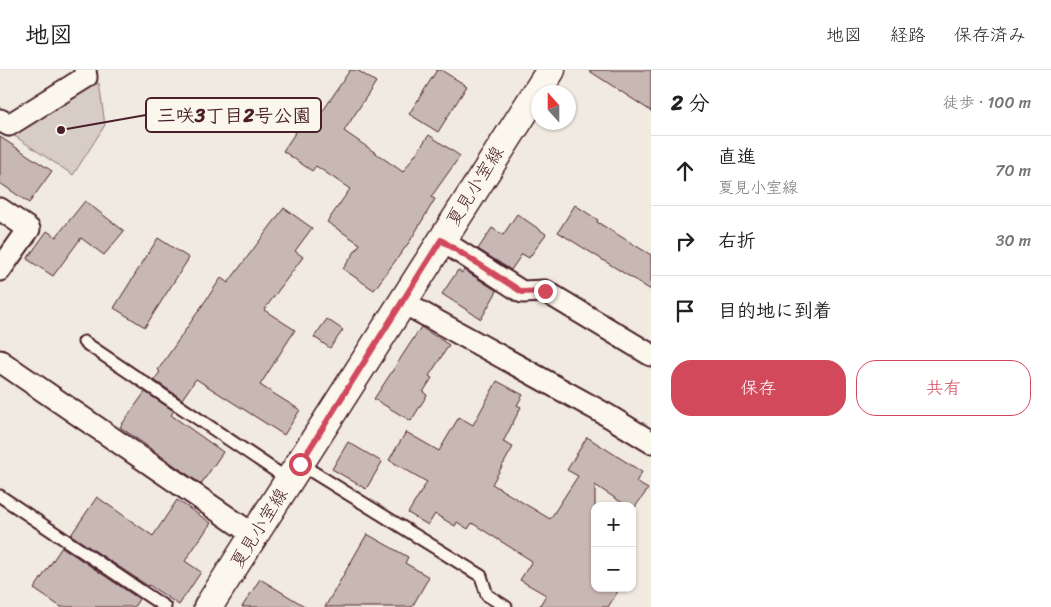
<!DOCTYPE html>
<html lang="ja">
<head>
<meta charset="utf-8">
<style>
  :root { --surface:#fff; --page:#f2f2f2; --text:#202124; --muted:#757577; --line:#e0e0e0; --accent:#d1495b }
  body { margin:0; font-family:Sriracha,"Klee One",sans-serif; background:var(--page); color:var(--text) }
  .controls { position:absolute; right:15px; bottom:15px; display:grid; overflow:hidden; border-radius:10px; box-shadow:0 1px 4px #0004 }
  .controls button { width:45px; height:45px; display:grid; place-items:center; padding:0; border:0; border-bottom:1px solid var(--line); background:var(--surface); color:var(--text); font:25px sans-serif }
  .compass { position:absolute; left:531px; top:15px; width:45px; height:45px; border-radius:50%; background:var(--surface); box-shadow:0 1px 4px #0004; rotate:339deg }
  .stop { position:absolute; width:15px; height:15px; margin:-11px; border:4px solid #d1495b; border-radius:50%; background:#fff }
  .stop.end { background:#d1495b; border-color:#fff; box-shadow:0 1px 5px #0008 }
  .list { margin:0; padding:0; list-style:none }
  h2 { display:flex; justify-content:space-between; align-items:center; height:65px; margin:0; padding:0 20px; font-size:21px }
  h2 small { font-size:16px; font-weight:400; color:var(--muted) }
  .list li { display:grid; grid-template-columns:32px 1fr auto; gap:15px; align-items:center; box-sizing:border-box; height:70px; padding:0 20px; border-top:1px solid var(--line) }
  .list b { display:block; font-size:19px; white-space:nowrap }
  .list p { margin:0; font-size:16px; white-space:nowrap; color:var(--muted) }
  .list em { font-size:16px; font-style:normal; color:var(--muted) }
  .actions { display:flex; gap:10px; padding:15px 20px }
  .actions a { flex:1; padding:11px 0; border:1px solid var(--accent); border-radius:20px; text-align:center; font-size:18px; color:var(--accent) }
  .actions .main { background:var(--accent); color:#fff }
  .icon { flex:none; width:28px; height:28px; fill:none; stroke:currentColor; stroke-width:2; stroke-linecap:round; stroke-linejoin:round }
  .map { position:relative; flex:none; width:651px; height:537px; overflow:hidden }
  header { display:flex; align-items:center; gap:30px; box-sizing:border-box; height:70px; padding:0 25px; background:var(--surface); border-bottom:1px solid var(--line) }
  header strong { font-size:24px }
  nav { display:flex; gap:28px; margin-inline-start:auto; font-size:18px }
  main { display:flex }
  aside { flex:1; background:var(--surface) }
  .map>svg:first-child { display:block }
</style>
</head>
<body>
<header>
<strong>地図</strong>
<nav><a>地図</a><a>経路</a><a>保存済み</a></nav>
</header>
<main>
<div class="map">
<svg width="651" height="537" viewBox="0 0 651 537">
  <rect width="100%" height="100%" fill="#f0eae0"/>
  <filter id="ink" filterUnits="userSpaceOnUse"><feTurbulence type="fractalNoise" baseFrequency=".02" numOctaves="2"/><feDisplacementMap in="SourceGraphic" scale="10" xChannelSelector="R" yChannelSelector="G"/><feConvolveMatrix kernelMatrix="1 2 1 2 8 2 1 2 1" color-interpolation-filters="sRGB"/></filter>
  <g filter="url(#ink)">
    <path fill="#d8ccc6" stroke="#917678" d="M99,13L105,55L73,105L13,65Z"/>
    <path fill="#c8b8b3" stroke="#4a1f2b" d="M350,0H357L376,12L344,61L403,102L429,65L460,86L431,127L435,129L410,171L374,220L343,199L360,174L327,152L350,119L316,96L312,101L283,81L310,41L319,47Z
      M437,0H441L467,16L438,62L409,44Z
      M588,0H651V41Z
      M0,67L52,101L29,133L0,113Z
      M85,131L124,161L104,185L81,168L53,206L27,189L47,161L56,167Z
      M575,135L598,150L597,152L651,185V220L558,162Z
      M284,138L312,158L295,181L303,187L264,240L295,260L260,315L300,340L284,365L196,309L182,329L154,310L160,302L158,300L221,208L228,213Z
      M517,144L546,164L529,188L522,184L511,200L478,179L492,158L503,165Z
      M158,168L189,188L145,257L114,238Z
      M458,200L462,203L464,200L497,221L481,249L442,224Z
      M327,249L343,260L330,278L314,267Z
      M421,257L449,275L429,306L432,308L423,322L427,325L411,351L374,329Z
      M497,311L523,325L517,335L521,337L503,372L513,377L492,414L550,449L578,406L567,400L587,367L642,402L636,412L648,419L633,440L632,436H627L595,415V518H620L608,537H539L546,525L520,510L532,491L472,453L468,459L457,452L455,456L435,444L428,455L408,443L427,412L389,390L406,362L439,381L459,347L473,355Z
      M145,322L174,341L171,345L223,382L201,414L120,357Z
      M348,372L382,392L366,419L332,399Z
      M97,427L153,466L177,430L211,453L185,491L201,502L179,535L149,515L148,516L71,465Z
      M367,464L408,487L405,493L429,507L412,537H325Z
      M62,477L139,529L134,537H61L34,519Z
      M260,509L306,537H242Z"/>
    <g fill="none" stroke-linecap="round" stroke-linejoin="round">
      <defs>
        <path id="lane" d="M84,272L289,410
          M300,394L481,506L487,525L506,537
          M0,426L165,537"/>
        <path id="street" d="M0,50L9,55L86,7L85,0
          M0,139L29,159L0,200
          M441,170L522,222L545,221L651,285
          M402,232L607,345L651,372
          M0,291L255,466"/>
        <path id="secondary" d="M208,537L551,0"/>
      </defs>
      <use href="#lane" stroke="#4a1f2b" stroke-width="15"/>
      <use href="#street" stroke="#4a1f2b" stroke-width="25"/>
      <use href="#secondary" stroke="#4a1f2b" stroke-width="31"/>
      <use href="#lane" stroke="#fbf7ec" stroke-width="11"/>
      <use href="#street" stroke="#fbf7ec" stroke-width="21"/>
      <use href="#secondary" stroke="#fbf7ec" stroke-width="28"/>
    </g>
  </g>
  <g fill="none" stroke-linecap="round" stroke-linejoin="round" filter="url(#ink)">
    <path stroke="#d1495b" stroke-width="6" d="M300,394L441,170L522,222L545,221"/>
  </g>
  <g text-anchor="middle" stroke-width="4" stroke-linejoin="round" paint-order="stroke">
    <g font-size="18" fill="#4a1f2b" stroke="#fbf7ec">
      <text transform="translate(475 116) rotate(-58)" y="6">夏見小室線</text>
      <text transform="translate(259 458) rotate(-58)" y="6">夏見小室線</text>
    </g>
  </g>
  <path fill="none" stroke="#4a1f2b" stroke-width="2" d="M61 60L146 45"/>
  <circle fill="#4a1f2b" stroke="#fbf7ec" stroke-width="2" cx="61" cy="60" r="5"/>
  <rect fill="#fbf7ec" stroke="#4a1f2b" stroke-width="2" x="146" y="28" width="175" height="34" rx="5"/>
  <g font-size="19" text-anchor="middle" font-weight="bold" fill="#4a1f2b">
    <text x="234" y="52">三咲3丁目2号公園</text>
  </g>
</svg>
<div class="controls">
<button>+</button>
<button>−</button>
</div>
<svg class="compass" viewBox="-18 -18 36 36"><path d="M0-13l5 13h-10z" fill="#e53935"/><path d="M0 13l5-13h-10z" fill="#757577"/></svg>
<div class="stop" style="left:300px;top:394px"></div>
<div class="stop end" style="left:545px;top:221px"></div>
</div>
<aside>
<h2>2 分<small>徒歩 · 100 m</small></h2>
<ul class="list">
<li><svg class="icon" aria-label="ahead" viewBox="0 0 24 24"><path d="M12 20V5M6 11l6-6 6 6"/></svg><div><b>直進</b><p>夏見小室線</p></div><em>70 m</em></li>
<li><svg class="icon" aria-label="right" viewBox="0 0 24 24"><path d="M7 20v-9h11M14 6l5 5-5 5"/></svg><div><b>右折</b></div><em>30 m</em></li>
<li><svg class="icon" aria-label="arrive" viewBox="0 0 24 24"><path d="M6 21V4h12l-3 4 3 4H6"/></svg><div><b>目的地に到着</b></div></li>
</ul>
<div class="actions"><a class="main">保存</a><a>共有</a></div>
</aside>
</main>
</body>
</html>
